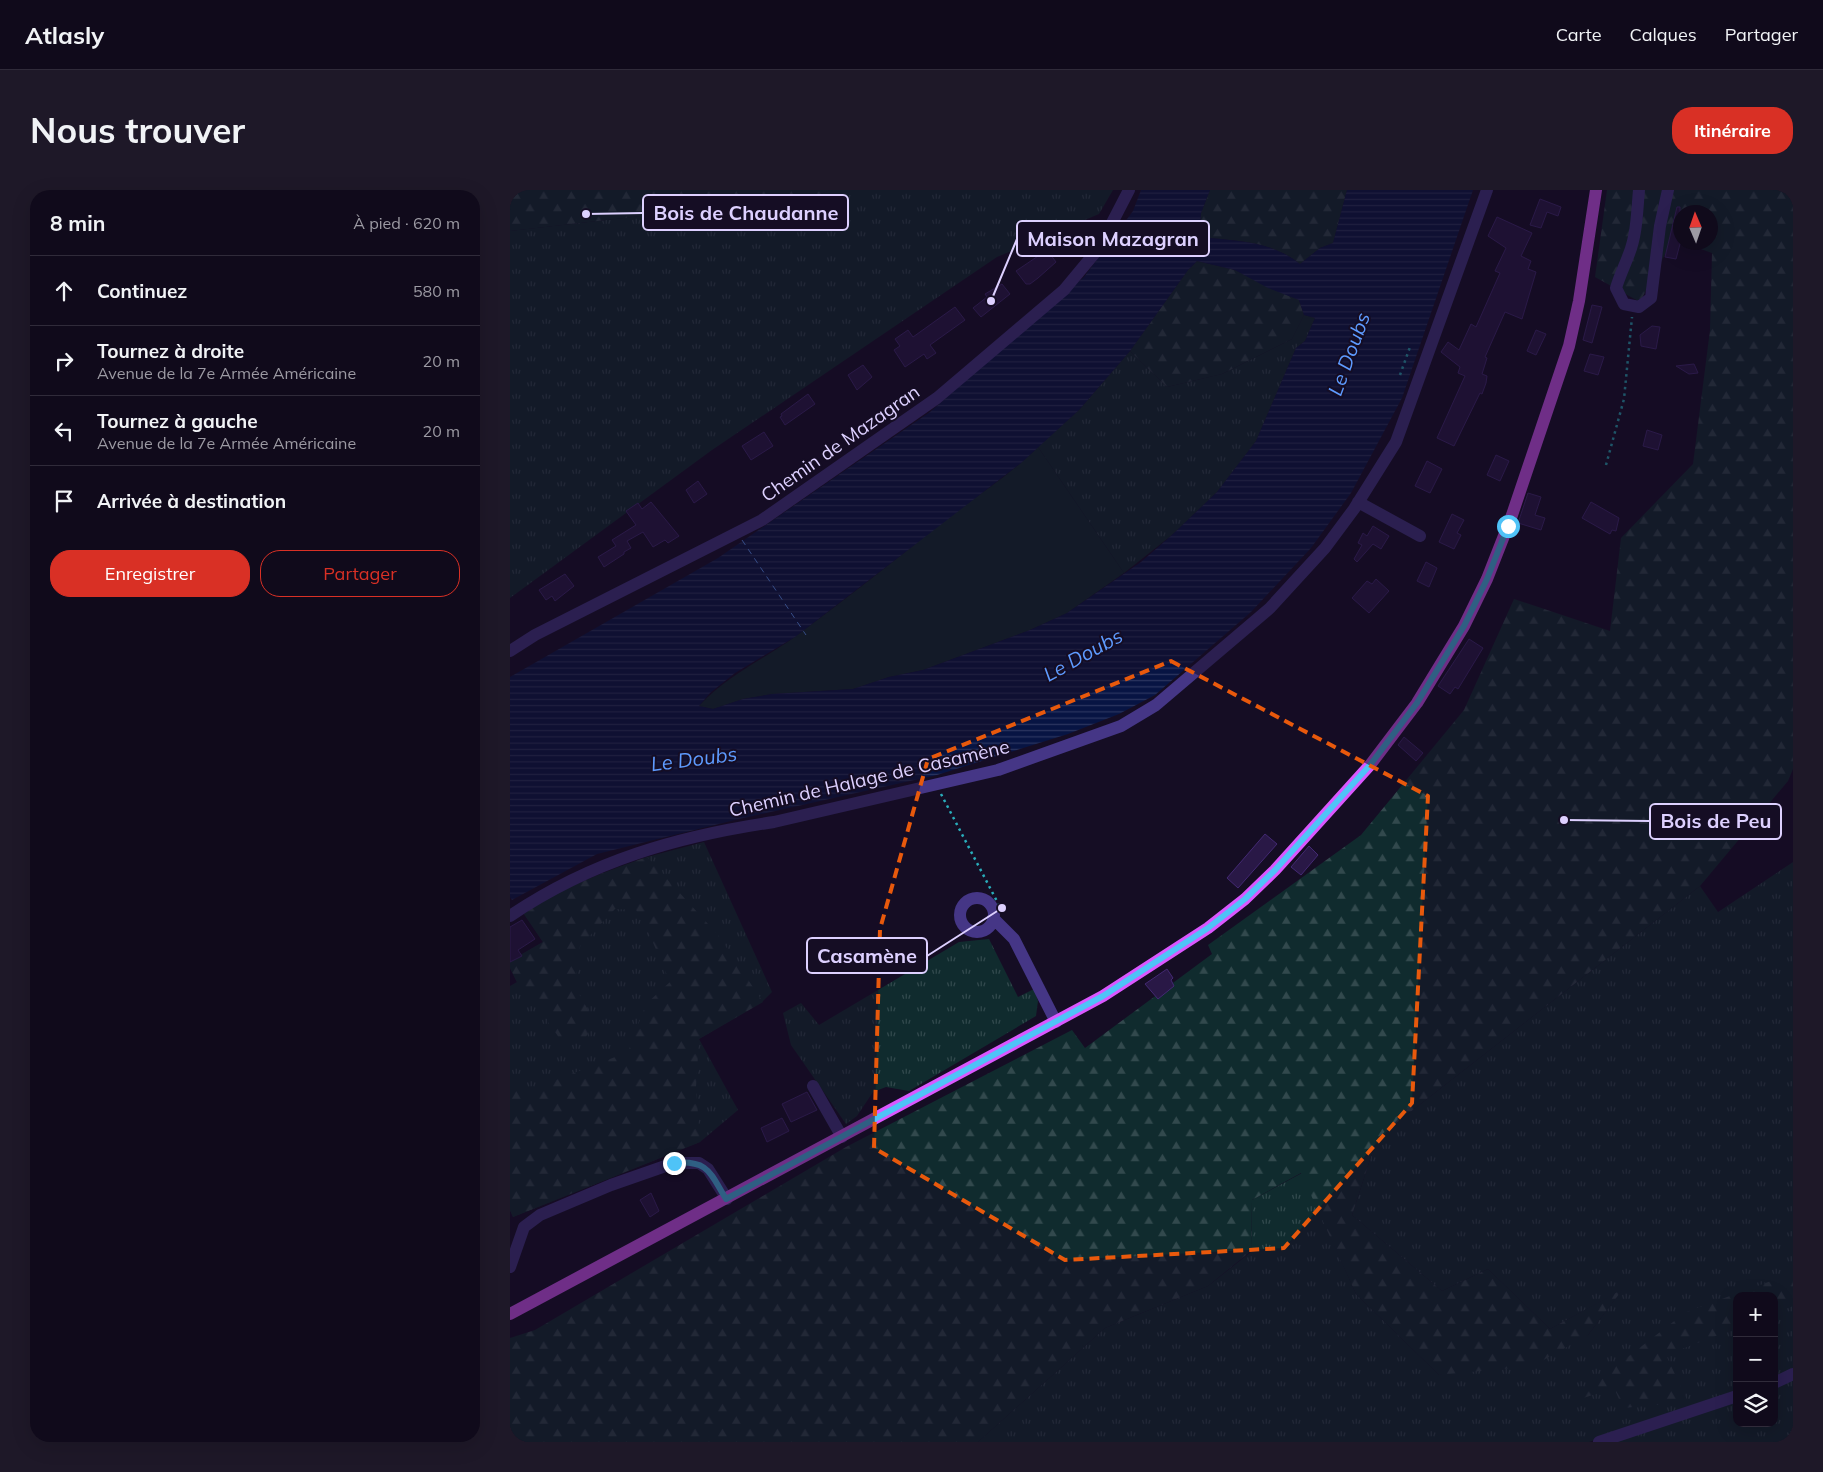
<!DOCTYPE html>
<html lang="fr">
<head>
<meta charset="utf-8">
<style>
  :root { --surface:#100a1b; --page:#1e1828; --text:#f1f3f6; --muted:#9c9aa3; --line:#302b3a; --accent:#d93025 }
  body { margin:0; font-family:Mulish,sans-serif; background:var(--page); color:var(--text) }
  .controls { position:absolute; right:15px; bottom:15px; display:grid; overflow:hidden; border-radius:10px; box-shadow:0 5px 20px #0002 }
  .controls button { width:45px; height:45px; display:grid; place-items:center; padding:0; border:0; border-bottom:1px solid var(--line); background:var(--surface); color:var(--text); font:25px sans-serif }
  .compass { position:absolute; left:1163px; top:15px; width:45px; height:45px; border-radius:50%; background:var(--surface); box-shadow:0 5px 20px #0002; rotate:358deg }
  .stop { position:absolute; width:15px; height:15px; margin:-11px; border:4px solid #4fc3f7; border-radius:50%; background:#fff }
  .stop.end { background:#4fc3f7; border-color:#fff; box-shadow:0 1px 5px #0008 }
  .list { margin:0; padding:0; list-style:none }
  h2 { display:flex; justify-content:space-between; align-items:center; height:65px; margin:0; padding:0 20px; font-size:21px }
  h2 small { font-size:16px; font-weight:400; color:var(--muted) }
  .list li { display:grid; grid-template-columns:32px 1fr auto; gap:15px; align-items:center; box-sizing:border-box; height:70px; padding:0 20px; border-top:1px solid var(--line) }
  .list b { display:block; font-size:19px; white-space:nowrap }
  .list p { margin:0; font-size:16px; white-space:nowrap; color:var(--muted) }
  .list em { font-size:16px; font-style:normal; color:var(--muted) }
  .actions { display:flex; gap:10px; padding:15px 20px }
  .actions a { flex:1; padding:11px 0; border:1px solid var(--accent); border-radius:20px; text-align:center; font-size:18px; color:var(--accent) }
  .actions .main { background:var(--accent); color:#fff }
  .icon { flex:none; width:28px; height:28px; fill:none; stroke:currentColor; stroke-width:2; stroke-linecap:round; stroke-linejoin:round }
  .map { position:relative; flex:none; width:1283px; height:1252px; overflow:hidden; border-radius:20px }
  header { display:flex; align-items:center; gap:30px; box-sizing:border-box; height:70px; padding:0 25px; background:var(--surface); border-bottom:1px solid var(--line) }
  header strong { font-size:24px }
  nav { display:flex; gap:28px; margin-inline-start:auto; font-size:18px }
  .intro { display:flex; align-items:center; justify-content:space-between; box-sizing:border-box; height:120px; padding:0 30px }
  h1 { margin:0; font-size:35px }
  .button { padding:12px 22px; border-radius:20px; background:var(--accent); color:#fff; font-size:18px; font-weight:700 }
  main { display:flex; gap:30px; padding:0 30px }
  aside { flex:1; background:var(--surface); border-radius:20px; box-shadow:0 5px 20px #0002 }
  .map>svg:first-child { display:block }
</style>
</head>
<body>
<header>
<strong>Atlasly</strong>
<nav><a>Carte</a><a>Calques</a><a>Partager</a></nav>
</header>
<div class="intro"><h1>Nous trouver</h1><a class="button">Itinéraire</a></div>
<main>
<aside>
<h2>8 min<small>À pied · 620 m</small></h2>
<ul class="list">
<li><svg class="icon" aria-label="ahead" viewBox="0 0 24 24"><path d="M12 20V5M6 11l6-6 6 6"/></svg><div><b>Continuez</b></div><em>580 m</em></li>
<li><svg class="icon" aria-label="right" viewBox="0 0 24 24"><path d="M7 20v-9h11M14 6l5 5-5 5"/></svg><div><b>Tournez à droite</b><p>Avenue de la 7e Armée Américaine</p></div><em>20 m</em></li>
<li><svg class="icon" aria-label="left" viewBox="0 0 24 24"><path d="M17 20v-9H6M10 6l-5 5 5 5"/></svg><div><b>Tournez à gauche</b><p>Avenue de la 7e Armée Américaine</p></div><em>20 m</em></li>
<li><svg class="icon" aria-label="arrive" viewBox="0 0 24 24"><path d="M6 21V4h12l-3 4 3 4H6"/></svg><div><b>Arrivée à destination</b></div></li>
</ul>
<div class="actions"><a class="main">Enregistrer</a><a>Partager</a></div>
</aside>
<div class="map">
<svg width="1283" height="1252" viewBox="0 0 1283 1252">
  <defs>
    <pattern id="grass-tufts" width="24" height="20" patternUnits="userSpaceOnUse" patternTransform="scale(1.25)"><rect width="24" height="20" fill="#102b2e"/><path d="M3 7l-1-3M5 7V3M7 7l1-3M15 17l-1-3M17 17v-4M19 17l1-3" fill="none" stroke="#32494d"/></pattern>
    <pattern id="forest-firs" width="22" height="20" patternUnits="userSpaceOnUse" patternTransform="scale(1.25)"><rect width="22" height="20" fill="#102b2e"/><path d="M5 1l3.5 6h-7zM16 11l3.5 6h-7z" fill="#32494d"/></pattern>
    <pattern id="water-rules" width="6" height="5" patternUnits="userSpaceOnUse" patternTransform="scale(1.25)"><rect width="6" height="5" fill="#071443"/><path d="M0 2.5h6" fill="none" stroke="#2b355f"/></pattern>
  </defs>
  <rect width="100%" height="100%" fill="#150d24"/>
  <path fill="url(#grass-tufts)" d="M320,0H603L589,24L487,67L202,260L0,408V41L306,6Z
    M794,125L805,128L795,151L786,158L746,251L707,302L662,345L614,383L528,257L569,220L620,161L657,197L712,184L782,149Z
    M194,652L262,802L252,812L189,849L228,920L190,952L3,1027L0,1020V796L7,792L0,778V771L33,752L14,724L137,667Z
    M1283,672V1180L1264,1188V1106H1227V1202L1079,1252H468L595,1138L698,1096L741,1062L742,1010L792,983L846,1104L929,1185L1078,1145L1112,1100L1040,1139L978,1079L932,1101L842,1025L867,948L1190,696L1208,722Z
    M479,749L508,807L524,799L528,811L526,826L399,901L376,897L363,902L347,926L336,934L281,855L273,823L291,813L309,835L449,752Z
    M1283,1189V1252H1100L1227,1211V1233H1264V1198Z"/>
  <path fill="url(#forest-firs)" d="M0,0H320L306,6L0,41Z
    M700,0H837L823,53L810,58L790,74C760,50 726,51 689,47L691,23Z
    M1097,0H1283V579L1278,591L1190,696L867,948L842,1025L932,1101L978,1079L1040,1139L1113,1099L1078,1145L1023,1176L929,1185L846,1104L791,983L742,1010L741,1061L698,1096L595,1138L468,1252H0V1148L25,1140L336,957L562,840L575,858L702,764L698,755L851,645L954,520L1004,409L1100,441L1111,348L1183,274L1200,140L1202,63L1174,53L1200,52V22H1170V51L1163,49L1130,112L1085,87Z
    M687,71L725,80L758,97L789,110L794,125L782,149L712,184L657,197L620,161L678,80Z
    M137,667L208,745L253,812L189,849L186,897L190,952L3,1027L0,1020V892L15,902L118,862L136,814L160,792L135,734L126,720L105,719L70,756L65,797L84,830L76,847L51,850L39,834L32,817L7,792L0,778V771L33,752L14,724C52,697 94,682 137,667Z
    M1283,1083V1116L1264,1124V1106H1227V1138L1156,1165L1178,1212L1113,1218L1104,1198L1058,1213L1176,1122Z"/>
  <path fill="#102b2e" d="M528,257L614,383L557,423L520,440L413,480L379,487L343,499L262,504L233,509L203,519L189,516C217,485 253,470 286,446C336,409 385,370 433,332C465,307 499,286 528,257Z"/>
  <path fill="url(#water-rules)" fill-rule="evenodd" d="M631,0H700L691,23L689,47C726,51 760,50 790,74L810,58L823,53L837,0H963L892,208L841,303L801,358L741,422L645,505L609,524L558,544L427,585L229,629L87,664L2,710L0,707V487L208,368L420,222L574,87L623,21ZM687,71L725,80L758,98L789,110L794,125L805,128L795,151L786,158L746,251L707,302L662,345L631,372L557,423L520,440L413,480L379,487L343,499L262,504L233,509L203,519L189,516L200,503L225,483L285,447L511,273L569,220L620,161L678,80Z"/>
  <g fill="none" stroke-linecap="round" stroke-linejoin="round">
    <path stroke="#5e9bff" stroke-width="1" stroke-dasharray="6 5" stroke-linecap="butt" d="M232,350L296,445"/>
  </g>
  <path fill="#291846" stroke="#432973" d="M1030,9L1051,17L1048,26L1037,22L1031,38L1020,35Z
    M1167,17H1170V54L1166,69L1155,67Z
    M987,27L1022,43L1011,66L1021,71L1018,79L1026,82L1012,129L995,122L975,167L977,168L972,184L977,186L976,193L972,204L970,203L944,256L927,248L955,186L948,183L950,177L931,162L938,152L949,160L961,134L966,137L990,83L985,81L996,58L978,46Z
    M537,60L546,72L528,88L520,94H516L506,81Z
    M492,94L500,104L471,127L463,118L477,107L475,104Z
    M1082,115L1092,117L1082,153L1073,150Z
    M445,117L455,130L420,155L426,163L417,169L414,164L395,177L384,160L390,156L385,149L398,140L403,147Z
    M1142,136L1150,137L1146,159L1131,156L1130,145Z
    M1026,140L1036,144L1026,165L1017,161Z
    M1080,164L1094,167L1088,185L1074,181Z
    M1184,174L1188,183L1179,184L1166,176Z
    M353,175L362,187L347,200L338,185Z
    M298,204L305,214L275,235L270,227L272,226L271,224Z
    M1137,240L1152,245L1148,260L1133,256Z
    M254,242L263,256L241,270L232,256Z
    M986,265L999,271L990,291L977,285Z
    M917,271L932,279L920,303L905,296Z
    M188,291L197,304L184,313L176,300Z
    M1018,303L1031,307L1025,325L1035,328L1031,340L1008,333Z
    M141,312L169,346L158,353L155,350L143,357L133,342L117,351L121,358L114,362V364L94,377L88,367L106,356L102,350L126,335L116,321L128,313L132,319Z
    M1081,312L1109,328L1106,341L1102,340L1100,344L1072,328Z
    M942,324L954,330L947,343L951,345L944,359L929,352Z
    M863,336L879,346L871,359L863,354L847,372L844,369L852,355L848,353L853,343L857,346Z
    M916,372L927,378L919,397L907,391Z
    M55,384L64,396L45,411L42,406L36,410L29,400Z
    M866,389L879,401L859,423L842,408L857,391L862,394Z
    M959,449L973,458L948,499L945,497L940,504L928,496Z
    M894,547L913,563L906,571L888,555Z
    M755,644L767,654L728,698L717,688Z
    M799,656L808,665L791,685L781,677Z
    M12,730L25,749L8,760L12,766L0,772V737Z
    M657,779L663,788L661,790L664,796L648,809L635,794Z
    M297,902L307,920L281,932L272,914Z
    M272,928L279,941L257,952L251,938Z
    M141,1003L149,1021L140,1027L130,1010Z"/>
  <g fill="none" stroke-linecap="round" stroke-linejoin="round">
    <path stroke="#29adbb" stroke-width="2.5" stroke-dasharray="2.5 4" stroke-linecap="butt" d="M890,185L900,157
      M1096,275L1114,209L1122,127
      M431,604L491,719"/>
    <path stroke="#453686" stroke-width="12" d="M1129,0C1127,21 1127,44 1119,64C1115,75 1110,85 1106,98L1114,114L1129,117L1141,108L1150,36L1158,0
      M848,312L910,346
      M0,461L25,445L252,330L427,208L554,100L589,58L619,0
      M450 725a17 17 0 1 1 34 0a17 17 0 1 1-34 0Z
      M0,726C81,671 168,646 264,632L488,580L611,536L646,515L760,418L815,358L844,319L886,252L977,0
      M483,728L504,749L546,832
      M303,896L332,947
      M0,1077L14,1037L30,1025L101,995L164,973H189L198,979L217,1009
      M1264,1193L1283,1184
      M1089,1252L1227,1206"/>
    <path stroke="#db57ff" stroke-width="12" d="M0,1124L593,806L698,738L735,709L765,680L860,575L907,513L954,436L977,389L1001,328L1059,156L1069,111L1086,0"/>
  </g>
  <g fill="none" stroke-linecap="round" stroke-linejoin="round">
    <path stroke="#4fc3f7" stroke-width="6" d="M164,973C199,970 200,983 216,1009L593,806L698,738L735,709L765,680L860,575L907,513L954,436L977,389L998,336"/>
  </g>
  <path d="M0 0H1283V1252H0ZM661,471L918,606L902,913L774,1058L555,1070L364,958L370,739L418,569Z" fill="#150d24" fill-opacity=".55" fill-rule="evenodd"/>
  <path fill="none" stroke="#e8590c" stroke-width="4" stroke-dasharray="10 6" stroke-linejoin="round" d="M661,471L918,606L902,913L774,1058L555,1070L364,958L370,739L418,569Z"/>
  <g text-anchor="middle" stroke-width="4" stroke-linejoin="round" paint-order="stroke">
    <g font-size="19" fill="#ddd0ff" stroke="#150d24">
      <text transform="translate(330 253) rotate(-35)" y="7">Chemin de Mazagran</text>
      <text transform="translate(359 588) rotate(-13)" y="7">Chemin de Halage de Casamène</text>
    </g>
    <g font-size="20" font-style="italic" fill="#5e9bff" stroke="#150d24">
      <text transform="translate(839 164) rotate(-70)" y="7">Le Doubs</text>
      <text transform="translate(573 465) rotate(-29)" y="7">Le Doubs</text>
      <text transform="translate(184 569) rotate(-7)" y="7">Le Doubs</text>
    </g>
  </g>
  <path fill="none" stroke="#ddd0ff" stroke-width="2" d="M76 24L133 23M481 111L507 49M1054 630L1140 631M492 718L417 766"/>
  <g fill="#ddd0ff" stroke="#150d24" stroke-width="2">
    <circle cx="76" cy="24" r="5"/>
    <circle cx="481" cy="111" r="5"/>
    <circle cx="1054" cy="630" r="5"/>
    <circle cx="492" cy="718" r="5"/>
  </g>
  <g fill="#150d24" stroke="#ddd0ff" stroke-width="2">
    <rect x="133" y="5" width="205" height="35" rx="5"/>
    <rect x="507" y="31" width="192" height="35" rx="5"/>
    <rect x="1140" y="614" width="131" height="35" rx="5"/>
    <rect x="297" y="748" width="120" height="35" rx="5"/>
  </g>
  <g font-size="20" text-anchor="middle" font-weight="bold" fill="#ddd0ff">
    <text x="236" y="30">Bois de Chaudanne</text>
    <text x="603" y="56">Maison Mazagran</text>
    <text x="1206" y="638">Bois de Peu</text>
    <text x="357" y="773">Casamène</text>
  </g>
</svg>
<div class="controls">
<button>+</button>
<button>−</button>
<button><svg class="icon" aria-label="layers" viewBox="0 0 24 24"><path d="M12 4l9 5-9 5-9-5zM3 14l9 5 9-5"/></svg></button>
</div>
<svg class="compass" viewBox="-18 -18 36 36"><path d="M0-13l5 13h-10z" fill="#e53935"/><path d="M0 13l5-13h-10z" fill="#9c9aa3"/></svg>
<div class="stop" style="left:998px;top:336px"></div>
<div class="stop end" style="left:164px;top:973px"></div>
</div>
</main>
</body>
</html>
